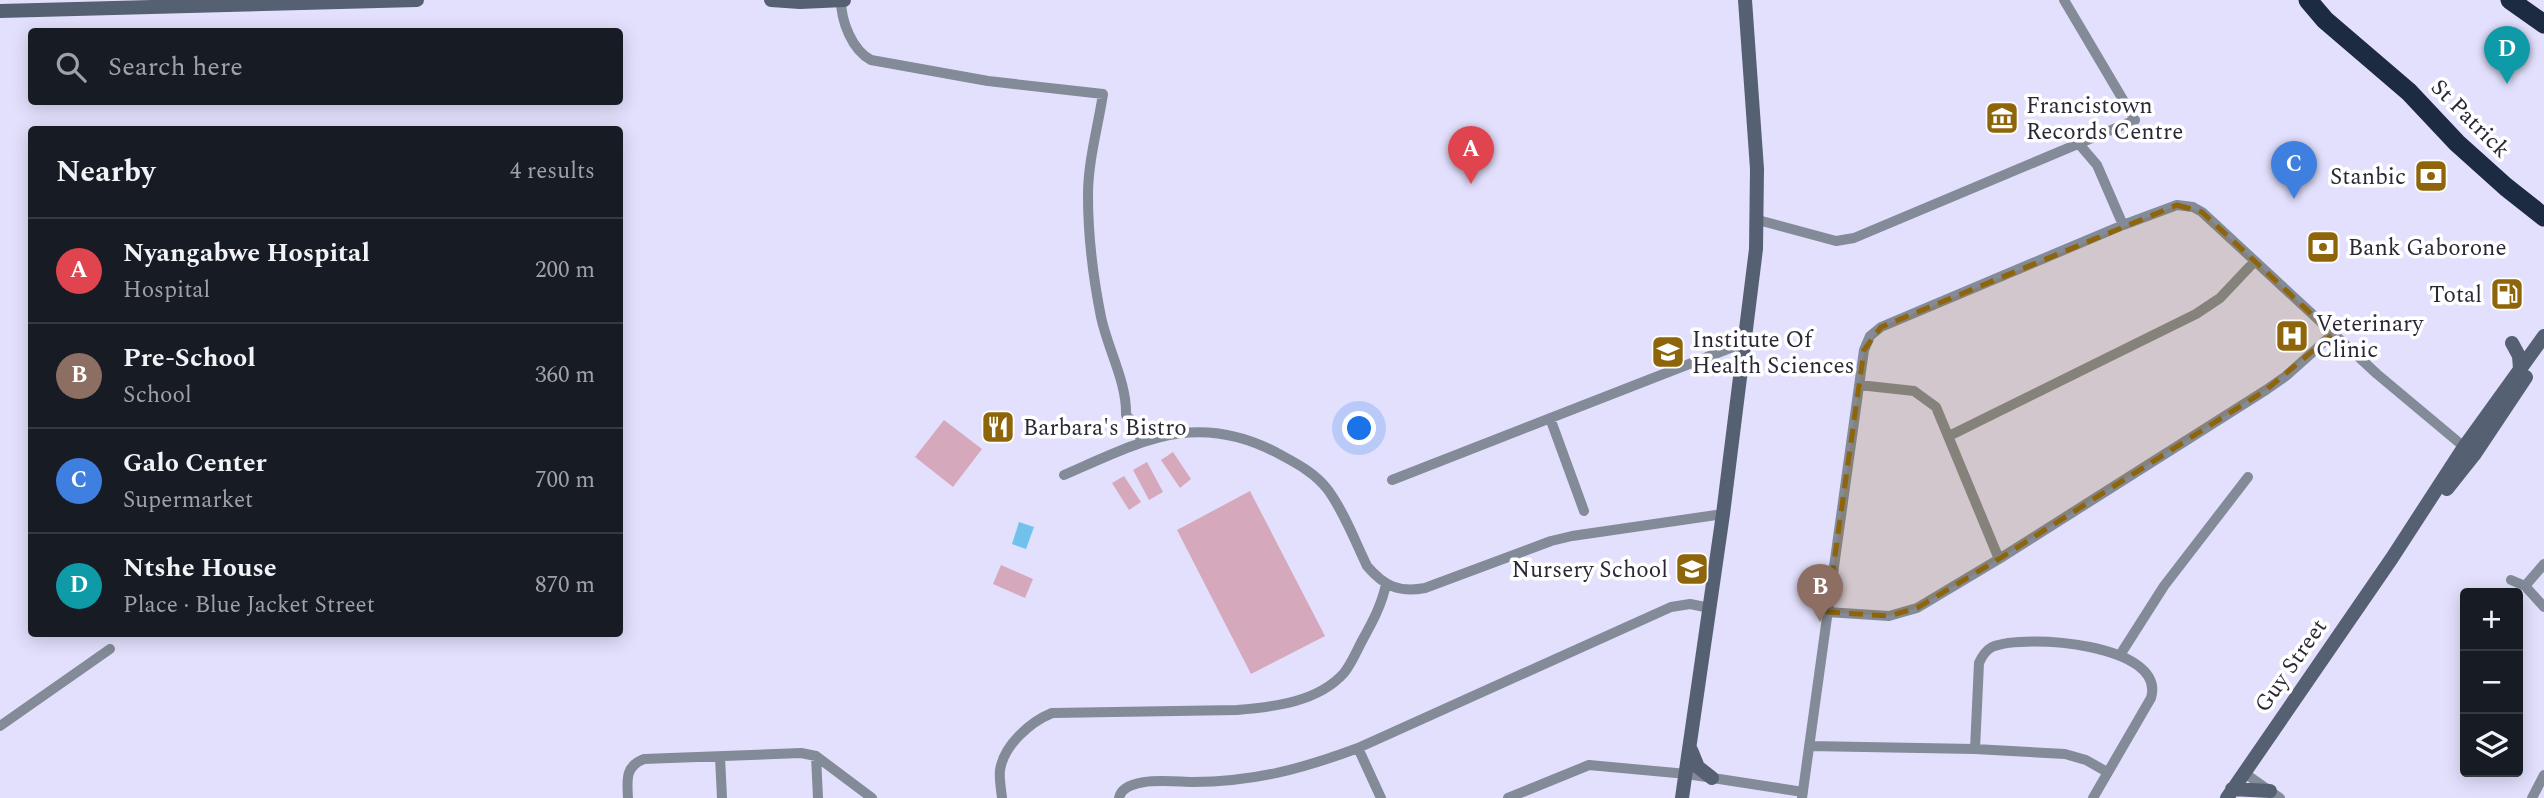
<!DOCTYPE html>
<html lang="en">
<head>
<meta charset="utf-8">
<style>
  :root { --surface:#171b24; --page:#20242c; --text:#f1f3f6; --muted:#9ea1a6; --line:#363941; --accent:#8e650a }
  body { margin:0; font-family:Spectral,serif; background:var(--page); color:var(--text) }
  .controls { position:absolute; right:21px; bottom:21px; display:grid; overflow:hidden; border-radius:7px; box-shadow:0 4px 18px #0003 }
  .controls button { width:63px; height:63px; display:grid; place-items:center; padding:0; border:0; border-bottom:2px solid var(--line); background:var(--surface); color:var(--text); font:35px sans-serif }
  .you { position:absolute; left:1360px; top:429px; width:24px; height:24px; margin:-18px; border:5px solid #fff; border-radius:50%; background:#1a73e8; box-shadow:0 0 0 10px #1a73e833 }
  .badge { display:grid; place-items:center; width:46px; height:46px; border-radius:50%; background:var(--accent); color:#fff; font-size:23px; font-weight:700 }
  .pin { position:absolute; translate:-50% -58px; filter:drop-shadow(0 2px 4px #0008) }
  .pin::after { content:''; position:absolute; top:37px; width:24px; height:21px; background:inherit; clip-path:polygon(0 0,100% 0,50% 100%) }
  .list { margin:0; padding:0; list-style:none }
  h2 { display:flex; justify-content:space-between; align-items:center; height:91px; margin:0; padding:0 28px; font-size:30px }
  h2 small { font-size:23px; font-weight:400; color:var(--muted) }
  .list li { display:grid; grid-template-columns:46px 1fr auto; gap:21px; align-items:center; box-sizing:border-box; height:105px; padding:0 28px; border-top:2px solid var(--line) }
  .list b { display:block; font-size:26px; white-space:nowrap }
  .list p { margin:0; font-size:23px; white-space:nowrap; color:var(--muted) }
  .list em { font-size:23px; font-style:normal; color:var(--muted) }
  .icon { flex:none; width:38px; height:38px; fill:none; stroke:currentColor; stroke-width:2; stroke-linecap:round; stroke-linejoin:round }
  .map { position:relative; flex:none; width:2544px; height:798px; overflow:hidden }
  .search { position:absolute; background:var(--surface); box-shadow:0 4px 18px #0003; left:28px; top:28px; width:595px; height:77px; display:flex; align-items:center; gap:18px; box-sizing:border-box; padding:0 24px; border-radius:7px; color:var(--muted); font-size:26px }
  .panel { position:absolute; background:var(--surface); box-shadow:0 4px 18px #0003; left:28px; top:126px; width:595px; height:511px; border-radius:7px }
  .map>svg:first-child { display:block }
</style>
</head>
<body>
<div class="map">
<svg width="2544" height="798" viewBox="0 0 2544 798">
  <rect width="100%" height="100%" fill="#e3e0fd"/>
  <path fill="#d6a8bc" d="M944,420L982,449L953,487L915,457Z
    M1173,452L1191,479L1180,488L1161,460Z
    M1147,462L1163,492L1149,500L1133,470Z
    M1124,476L1141,502L1129,510L1112,483Z
    M1250,491L1325,636L1251,674L1177,530Z
    M1001,565L1033,579L1025,598L993,584Z"/>
  <path fill="#70c2eb" d="M1019,522L1034,527L1026,549L1012,544Z"/>
  <g fill="none" stroke-linecap="round" stroke-linejoin="round">
    <path stroke="#838a98" stroke-width="10" d="M841,0C841,21 852,50 871,60L988,81L1103,94C1098,127 1088,161 1088,195C1088,235 1093,277 1101,317C1108,350 1127,382 1126,415L1137,426L1141,441
      M2079,144L2097,165L2123,225
      M1758,220L1836,241L1854,238L2135,120L2064,0
      M1859,385L1914,391L1936,407L1999,559
      M1550,418L1584,511
      M1949,436L2196,314L2220,298L2255,261
      M1107,456L1064,475C1142,441 1198,409 1281,455C1298,464 1316,474 1328,490C1344,512 1355,541 1367,566C1384,586 1399,593 1425,588L1551,541L1572,536L1723,514
      M1392,480L1743,343
      M2511,580L2525,586L2544,607
      M2525,586L2544,564
      M1827,612L1889,616L1917,608L1999,559L2266,390L2286,376L2333,334
      M2120,655L2164,586L2248,477
      M0,726L110,649
      M1809,746L1975,749L2065,754L2086,760L2107,772
      M1358,748L1381,798
      M1975,749L1979,663C1982,656 1985,651 1992,647C2025,633 2167,644 2151,698L2093,798
      M816,756L818,798
      M720,757L722,798
      M2243,772L2280,798
      M628,798C627,780 625,766 644,759L801,753L816,756L872,798
      M1002,798C1001,789 999,778 1000,770C1004,745 1030,722 1052,713L1237,710C1274,707 1318,702 1344,673C1352,663 1357,650 1363,639C1373,621 1382,604 1386,584
      M1119,798C1124,775 1174,782 1193,782C1253,782 1302,769 1358,748L1671,607L1690,604L1710,608
      M1508,798L1589,765L1687,774L1803,792
      M1802,798L1864,350L1870,336L1881,327L2123,225L2177,205L2193,207L2202,212L2377,374L2469,451
      M2532,798L2544,775"/>
    <path stroke="#556073" stroke-width="14" d="M771,0L800,2L844,0
      M0,11L417,0
      M2512,343L2519,356L2520,369
      M2447,489L2474,455L2526,377
      M1691,750L1698,767L1712,778
      M2232,789L2270,791
      M1682,798L1723,514L1756,249L1757,169L1745,0
      M2227,798L2392,558L2464,447L2544,336"/>
    <path stroke="#1c2a42" stroke-width="19" d="M2308,0L2325,20L2409,92L2457,143L2506,187L2544,217
      M2510,0L2544,24"/>
  </g>
  <path fill="#8e650a" fill-opacity="0.2" stroke="#8e650a" stroke-width="5" stroke-dasharray="14 9" stroke-linejoin="round" d="M2177,205L2202,212L2333,334L2266,390L1999,559L1917,608L1889,616L1827,612L1864,350L1881,327Z"/>
  <defs>
    <symbol id="museum-square" viewBox="-11 -11 22 22"><rect x="-9" y="-9" width="18" height="18" rx="4" fill="#8e650a" stroke="#fff"/><path d="M0-6L6-3V-2H-6V-3ZM-5-1h2V3h-2ZM-1-1h2V3h-2ZM3-1h2V3H3ZM-6 4H6V6H-6Z" fill="#fff"/></symbol>
    <symbol id="bank-square" viewBox="-11 -11 22 22"><rect x="-9" y="-9" width="18" height="18" rx="4" fill="#8e650a" stroke="#fff"/><path d="M-6-4H6V4H-6ZM0-2.3a2.3 2.3 0 1 0 0 4.6a2.3 2.3 0 1 0 0-4.6Z" fill="#fff"/></symbol>
    <symbol id="fuel-square" viewBox="-11 -11 22 22"><rect x="-9" y="-9" width="18" height="18" rx="4" fill="#8e650a" stroke="#fff"/><path d="M-5.5-6h7V0h2V4h1.3V-2.5L3-4.5l.8-.8L6-3V5H2.5V1h-1V6h-7ZM-4.2-4.7v3.2H.2V-4.7Z" fill="#fff"/></symbol>
    <symbol id="hospital-square" viewBox="-11 -11 22 22"><rect x="-9" y="-9" width="18" height="18" rx="4" fill="#8e650a" stroke="#fff"/><path d="M-5-5h3v3.5h4V-5h3V5h-3V1.5h-4V5h-3Z" fill="#fff"/></symbol>
    <symbol id="university-square" viewBox="-11 -11 22 22"><rect x="-9" y="-9" width="18" height="18" rx="4" fill="#8e650a" stroke="#fff"/><path d="M0-5L7-2L0 1L-7-2ZM-4 1L0 2.5L4 1V4Q0 6-4 4Z" fill="#fff"/></symbol>
    <symbol id="restaurant-square" viewBox="-11 -11 22 22"><rect x="-9" y="-9" width="18" height="18" rx="4" fill="#8e650a" stroke="#fff"/><path d="M-5-6h1v4h1v-4h1v4h1v-4h1v5L-1.5 .5V6h-2V.5L-5-1ZM5-6V6H3V1.5H1.5Q1.5-4 5-6Z" fill="#fff"/></symbol>
    <symbol id="school-square" viewBox="-11 -11 22 22"><rect x="-9" y="-9" width="18" height="18" rx="4" fill="#8e650a" stroke="#fff"/><path d="M0-5L7-2L0 1L-7-2ZM-4 1L0 2.5L4 1V4Q0 6-4 4Z" fill="#fff"/></symbol>
  </defs>
  <g fill-rule="evenodd">
    <use href="#museum-square" x="1983" y="99" width="38" height="38"/>
    <use href="#bank-square" x="2412" y="157" width="38" height="38"/>
    <use href="#bank-square" x="2304" y="228" width="38" height="38"/>
    <use href="#fuel-square" x="2488" y="275" width="38" height="38"/>
    <use href="#hospital-square" x="2273" y="317" width="38" height="38"/>
    <use href="#university-square" x="1649" y="333" width="38" height="38"/>
    <use href="#restaurant-square" x="979" y="408" width="38" height="38"/>
    <use href="#school-square" x="1673" y="550" width="38" height="38"/>
  </g>
  <g text-anchor="middle" stroke-width="7" stroke-linejoin="round" paint-order="stroke">
    <g font-size="23" fill="#2a2835" stroke="#fff" text-anchor="start">
      <text x="2026" y="113">Francistown<tspan x="2026" dy="26">Records Centre</tspan></text>
      <text x="2406" y="184" text-anchor="end">Stanbic</text>
      <text x="2348" y="255">Bank Gaborone</text>
      <text x="2482" y="302" text-anchor="end">Total</text>
      <text x="2316" y="331">Veterinary<tspan x="2316" dy="26">Clinic</tspan></text>
      <text x="1692" y="347">Institute Of<tspan x="1692" dy="26">Health Sciences</tspan></text>
      <text x="1023" y="435">Barbara's Bistro</text>
      <text x="1668" y="577" text-anchor="end">Nursery School</text>
    </g>
    <g font-size="23" fill="#2a2835" stroke="#fff">
      <text transform="translate(2471 118) rotate(45)" y="8">St Patrick</text>
      <text transform="translate(2290 665) rotate(-55)" y="8">Guy Street</text>
    </g>
  </g>
</svg>
<div class="controls">
<button>+</button>
<button>−</button>
<button><svg class="icon" aria-label="layers" viewBox="0 0 24 24"><path d="M12 4l9 5-9 5-9-5zM3 14l9 5 9-5"/></svg></button>
</div>
<div class="you"></div>
<div class="pin badge" style="left:1471px;top:184px;background:#e0444e">A</div>
<div class="pin badge" style="left:1820px;top:622px;background:#8d6e63">B</div>
<div class="pin badge" style="left:2294px;top:199px;background:#3f7fe0">C</div>
<div class="pin badge" style="left:2507px;top:84px;background:#0f9aa8">D</div>
<div class="search"><svg class="icon" aria-label="search" viewBox="0 0 24 24"><circle cx="10" cy="10" r="6"/><path d="M15 15l6 6"/></svg>Search here</div>
<section class="panel">
<h2>Nearby<small>4 results</small></h2>
<ul class="list">
<li><span class="badge" style="background:#e0444e">A</span><div><b>Nyangabwe Hospital</b><p>Hospital</p></div><em>200 m</em></li>
<li><span class="badge" style="background:#8d6e63">B</span><div><b>Pre-School</b><p>School</p></div><em>360 m</em></li>
<li><span class="badge" style="background:#3f7fe0">C</span><div><b>Galo Center</b><p>Supermarket</p></div><em>700 m</em></li>
<li><span class="badge" style="background:#0f9aa8">D</span><div><b>Ntshe House</b><p>Place · Blue Jacket Street</p></div><em>870 m</em></li>
</ul>
</section>
</div>
</body>
</html>
